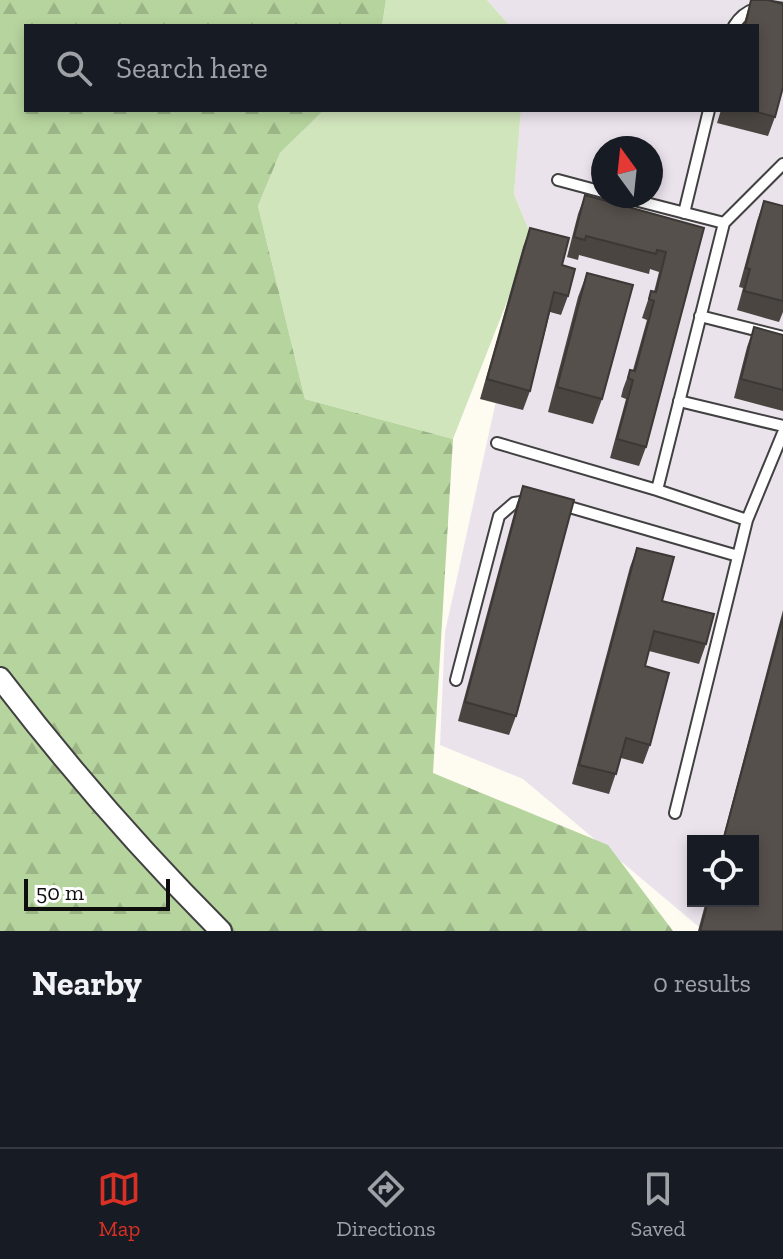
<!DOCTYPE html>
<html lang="en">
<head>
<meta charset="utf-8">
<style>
  :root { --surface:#171b24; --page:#20242c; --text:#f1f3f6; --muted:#9ea1a6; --line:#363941; --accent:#d93025 }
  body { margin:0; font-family:"Zilla Slab",serif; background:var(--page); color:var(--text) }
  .controls { position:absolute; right:24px; bottom:24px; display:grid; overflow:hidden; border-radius:0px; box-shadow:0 4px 12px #0003 }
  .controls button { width:72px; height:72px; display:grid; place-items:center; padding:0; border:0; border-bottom:2px solid var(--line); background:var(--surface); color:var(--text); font:40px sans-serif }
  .compass { position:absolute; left:591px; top:136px; width:72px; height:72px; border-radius:50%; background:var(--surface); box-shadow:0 4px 12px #0003; rotate:345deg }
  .scale { position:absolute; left:24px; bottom:20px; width:146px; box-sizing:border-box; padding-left:8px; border:4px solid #0e0e0e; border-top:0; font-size:22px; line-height:28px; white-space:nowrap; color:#0e0e0e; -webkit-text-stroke:6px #fff; paint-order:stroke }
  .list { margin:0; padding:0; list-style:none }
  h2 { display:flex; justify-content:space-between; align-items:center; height:104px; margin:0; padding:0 32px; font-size:34px }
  h2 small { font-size:26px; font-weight:400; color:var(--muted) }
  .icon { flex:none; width:44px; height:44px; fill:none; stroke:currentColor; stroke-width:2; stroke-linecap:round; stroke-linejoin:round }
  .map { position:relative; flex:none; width:783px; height:931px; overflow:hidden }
  .search { position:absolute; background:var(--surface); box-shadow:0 4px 12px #0003; left:24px; right:24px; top:24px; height:88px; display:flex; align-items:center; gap:20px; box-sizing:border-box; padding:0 28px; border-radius:0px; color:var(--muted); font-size:30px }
  .sheet { height:216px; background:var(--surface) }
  nav { display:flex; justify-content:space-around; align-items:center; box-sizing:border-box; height:112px; border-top:2px solid var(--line); background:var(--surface); font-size:22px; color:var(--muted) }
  nav a { display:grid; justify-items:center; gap:4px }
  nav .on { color:var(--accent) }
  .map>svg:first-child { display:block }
</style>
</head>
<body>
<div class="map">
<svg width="783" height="931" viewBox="0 0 783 931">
  <defs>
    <pattern id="forest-firs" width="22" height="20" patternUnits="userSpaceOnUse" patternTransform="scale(2)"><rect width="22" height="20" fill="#b6d49e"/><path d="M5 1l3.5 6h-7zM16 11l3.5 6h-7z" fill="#9bb587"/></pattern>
  </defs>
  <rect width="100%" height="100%" fill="#fefbf1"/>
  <path fill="#ebe3ec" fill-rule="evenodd" d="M487,0H783V931L699,927L523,779L440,745L445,632L532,238L514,194L521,110H757V26H510ZM603,148H651V196H603ZM693,841H753V901H693Z"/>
  <path fill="#d1e5bd" d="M386,0H487L510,26H382Z
    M324,110H521L514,194L532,238L453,439L305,399L258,206L280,153Z"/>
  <path fill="url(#forest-firs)" d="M0,0H386L382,26H26V110H324L280,153L258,206L305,399L453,439L433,773L608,845L673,931H0Z"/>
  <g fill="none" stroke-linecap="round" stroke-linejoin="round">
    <defs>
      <path id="service" d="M734,26C745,8 763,4 783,9
        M558,180L603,192
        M619,196L724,223
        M684,213L709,110
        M700,316L783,337
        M679,401L783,426
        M497,443L657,490L747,520
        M657,490L724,223L783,164
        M559,504L738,556
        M456,680L499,516L514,503L528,501
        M675,813L747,520L783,433"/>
      <path id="minor" d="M0,678C68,767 142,852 221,931"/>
    </defs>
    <use href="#service" stroke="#414141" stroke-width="14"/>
    <use href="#minor" stroke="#414141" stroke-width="24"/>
    <use href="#service" stroke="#fff" stroke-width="10"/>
    <use href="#minor" stroke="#fff" stroke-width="20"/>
  </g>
  <path fill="#4a4541" d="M751,0H768L783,4V87L775,117L768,136L717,123L721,110H757V26H743Z
    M585,195L704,228L646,447L639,466L610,458L626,399L621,397L623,389L630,370H633L647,320L642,318L651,291L654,292L659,272L650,269L649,274L579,255L578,260L567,257L578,214Z
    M764,201L783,206V312L779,322L737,310L743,288L739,287L757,221Z
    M530,228L562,265L568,296L561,315L550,312L530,391L523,410L480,399L523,247Z
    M587,273L602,399L593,424L548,412L578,297Z
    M754,327L783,335V411L734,398L747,347Z
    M523,486L516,716L509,735L458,721L516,506Z
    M637,548L662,601L706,644L699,664L649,651L645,666L650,745L643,764L621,758L609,794L572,784L630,567Z
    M783,610V931H698L706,901H753V841H722Z"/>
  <path fill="#56504c" stroke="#3c3835" stroke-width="2" d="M751,0H768L783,4V87L775,117L750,110H757V26H745Z
    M585,195L704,228L646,447L617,439L633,380L628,378L630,370L635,371L654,301L649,299L651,291L656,292L666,252L657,250L656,254L586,236L585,240L574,237Z
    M764,201L783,206V301L744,291L750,269L746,268Z
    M530,228L569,238L562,265L575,269L568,296L554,292L530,391L487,379Z
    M587,273L633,285L602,399L557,387Z
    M754,327L783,335V390L741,379Z
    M523,486L574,500L516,716L465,702Z
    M637,548L674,557L662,601L714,614L706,644L654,631L645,666L669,673L650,745L626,738L616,774L579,765Z
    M783,617V931H700L708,901H753V841H723Z"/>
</svg>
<div class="controls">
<button><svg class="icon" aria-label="locate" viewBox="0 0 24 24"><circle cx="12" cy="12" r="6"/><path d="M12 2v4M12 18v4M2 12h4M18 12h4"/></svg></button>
</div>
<svg class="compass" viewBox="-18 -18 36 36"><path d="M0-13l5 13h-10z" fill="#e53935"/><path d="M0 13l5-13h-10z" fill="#9ea1a6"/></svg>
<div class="scale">50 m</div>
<div class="search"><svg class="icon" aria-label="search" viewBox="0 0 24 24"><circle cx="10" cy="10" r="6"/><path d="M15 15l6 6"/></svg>Search here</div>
</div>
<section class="sheet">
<h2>Nearby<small>0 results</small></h2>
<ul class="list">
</ul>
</section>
<nav>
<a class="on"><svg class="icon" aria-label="map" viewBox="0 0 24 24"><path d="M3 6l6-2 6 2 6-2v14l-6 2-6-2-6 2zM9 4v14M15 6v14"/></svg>Map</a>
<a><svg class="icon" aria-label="directions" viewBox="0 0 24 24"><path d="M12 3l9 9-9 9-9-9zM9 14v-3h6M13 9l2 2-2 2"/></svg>Directions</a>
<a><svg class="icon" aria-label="saved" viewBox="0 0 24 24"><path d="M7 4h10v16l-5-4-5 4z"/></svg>Saved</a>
</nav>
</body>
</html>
